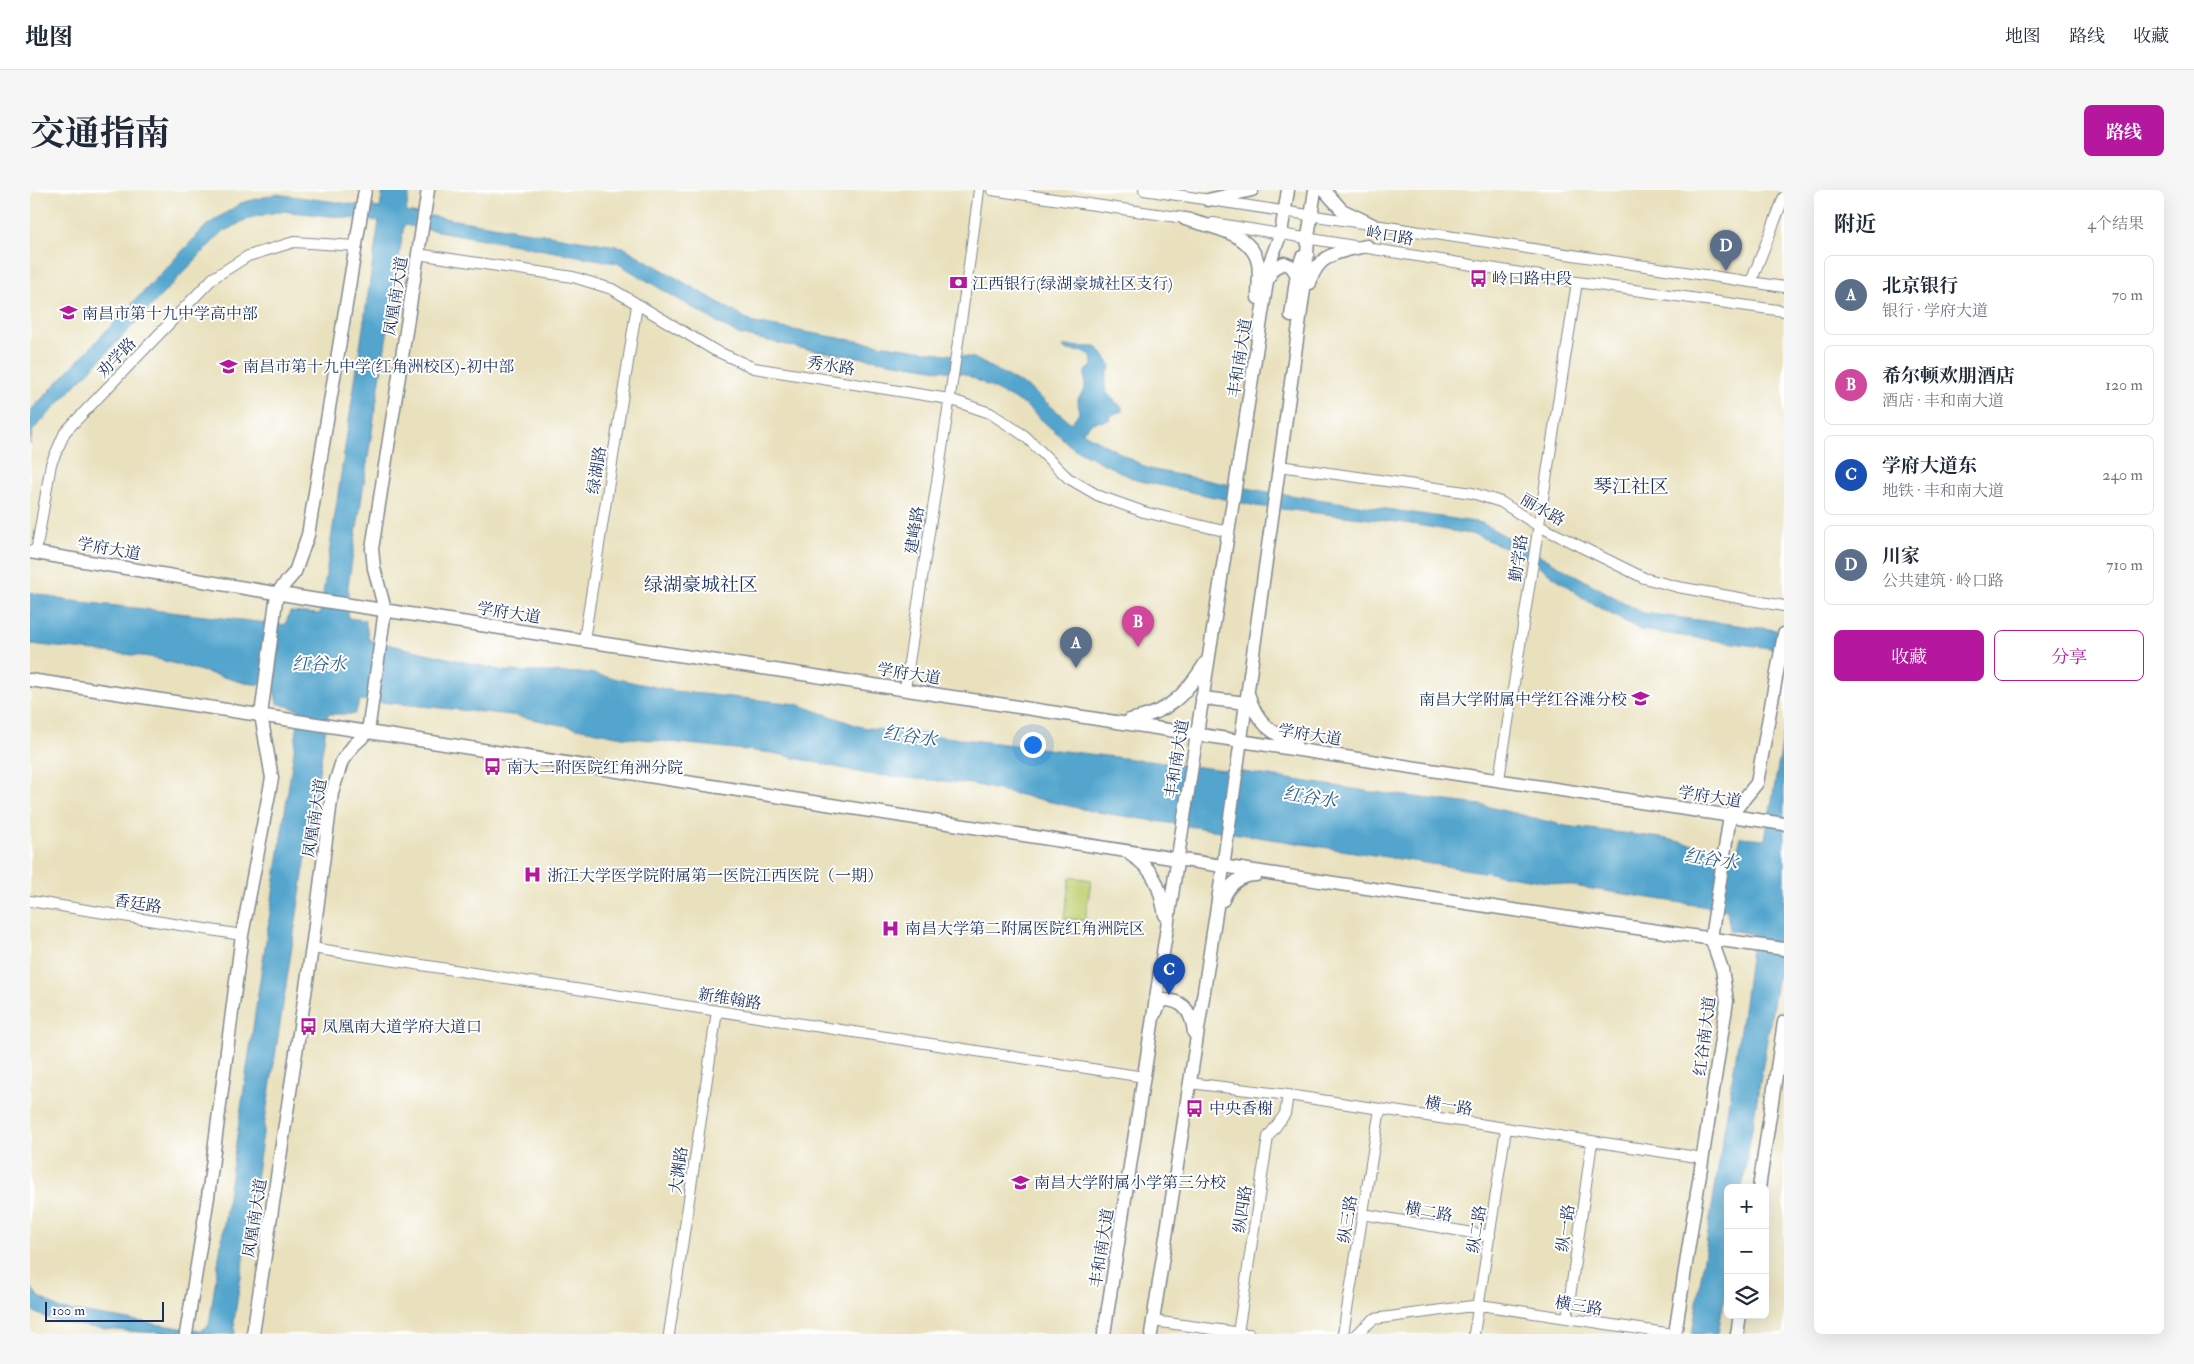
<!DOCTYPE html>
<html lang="zh">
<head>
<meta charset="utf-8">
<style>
  :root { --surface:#fff; --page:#f6f6f7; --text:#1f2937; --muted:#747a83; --line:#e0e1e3; --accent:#b5179e }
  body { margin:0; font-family:"IM FELL Double Pica","Noto Serif SC",serif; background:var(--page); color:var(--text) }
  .controls { position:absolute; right:15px; bottom:15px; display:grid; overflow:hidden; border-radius:8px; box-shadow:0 5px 20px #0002 }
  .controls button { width:45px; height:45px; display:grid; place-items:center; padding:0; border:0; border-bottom:1px solid var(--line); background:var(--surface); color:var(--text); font:25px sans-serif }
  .scale { position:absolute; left:15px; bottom:12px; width:119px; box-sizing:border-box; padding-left:5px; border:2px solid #1b2f5e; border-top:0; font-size:14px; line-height:18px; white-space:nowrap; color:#1b2f5e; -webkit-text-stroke:4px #fff; paint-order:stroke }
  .you { position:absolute; left:1002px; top:554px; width:18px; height:18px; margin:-12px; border:4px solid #fff; border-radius:50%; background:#1a73e8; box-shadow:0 0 0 8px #1a73e833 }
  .badge { display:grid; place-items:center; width:32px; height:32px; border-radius:50%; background:var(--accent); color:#fff; font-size:16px; font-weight:700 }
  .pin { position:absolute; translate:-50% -41px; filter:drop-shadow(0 1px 2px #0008) }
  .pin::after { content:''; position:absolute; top:26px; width:18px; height:15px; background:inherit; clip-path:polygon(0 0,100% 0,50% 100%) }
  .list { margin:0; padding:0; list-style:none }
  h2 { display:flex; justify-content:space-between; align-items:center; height:65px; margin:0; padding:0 20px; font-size:21px }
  h2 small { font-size:16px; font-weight:400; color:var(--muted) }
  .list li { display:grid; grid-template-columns:32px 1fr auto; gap:15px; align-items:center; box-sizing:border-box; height:80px; margin:0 10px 10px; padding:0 10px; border:1px solid var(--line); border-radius:8px }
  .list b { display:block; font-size:19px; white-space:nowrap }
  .list p { margin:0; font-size:16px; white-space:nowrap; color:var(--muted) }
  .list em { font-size:16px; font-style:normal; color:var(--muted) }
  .actions { display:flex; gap:10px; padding:15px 20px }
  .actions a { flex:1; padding:11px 0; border:1px solid var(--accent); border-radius:8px; text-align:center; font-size:18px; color:var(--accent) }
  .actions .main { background:var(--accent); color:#fff }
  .icon { flex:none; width:28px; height:28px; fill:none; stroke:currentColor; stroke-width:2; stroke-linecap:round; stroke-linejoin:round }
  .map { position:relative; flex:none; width:1754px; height:1144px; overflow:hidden; border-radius:8px }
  header { display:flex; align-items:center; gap:30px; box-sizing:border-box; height:70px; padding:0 25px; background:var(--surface); border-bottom:1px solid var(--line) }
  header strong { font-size:24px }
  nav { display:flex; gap:28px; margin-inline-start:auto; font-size:18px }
  .intro { display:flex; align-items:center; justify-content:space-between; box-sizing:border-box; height:120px; padding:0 30px }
  h1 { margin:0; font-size:35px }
  .button { padding:12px 22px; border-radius:8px; background:var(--accent); color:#fff; font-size:18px; font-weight:700 }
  main { display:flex; gap:30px; padding:0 30px }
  aside { flex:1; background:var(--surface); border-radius:8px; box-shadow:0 5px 20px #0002 }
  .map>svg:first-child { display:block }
</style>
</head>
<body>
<header>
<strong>地图</strong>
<nav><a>地图</a><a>路线</a><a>收藏</a></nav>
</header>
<div class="intro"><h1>交通指南</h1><a class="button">路线</a></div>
<main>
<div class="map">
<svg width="1754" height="1144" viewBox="0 0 1754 1144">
  <rect width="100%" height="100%" fill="#fff"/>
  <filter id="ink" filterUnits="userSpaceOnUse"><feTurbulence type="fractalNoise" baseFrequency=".02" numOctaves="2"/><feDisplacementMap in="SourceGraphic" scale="10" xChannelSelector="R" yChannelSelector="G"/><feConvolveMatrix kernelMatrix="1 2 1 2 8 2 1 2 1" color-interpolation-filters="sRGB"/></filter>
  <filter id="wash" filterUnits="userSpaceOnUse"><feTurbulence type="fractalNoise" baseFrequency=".0096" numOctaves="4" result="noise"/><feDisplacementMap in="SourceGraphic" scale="20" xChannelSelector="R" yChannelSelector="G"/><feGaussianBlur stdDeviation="1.12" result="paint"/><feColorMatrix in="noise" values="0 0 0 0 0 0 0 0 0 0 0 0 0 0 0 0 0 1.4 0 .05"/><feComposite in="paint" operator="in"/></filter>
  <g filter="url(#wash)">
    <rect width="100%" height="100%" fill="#e9e1be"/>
    <path fill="#c1d275" stroke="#6e806a" d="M1040,687L1061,690L1055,731L1034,728Z"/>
    <path fill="#52a5cd" stroke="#366a96" d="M353,0H380L376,22L593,57L724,133L821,150L944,168L999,198L1041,233L1049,223L1048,209L1055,199V182L1062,176L1061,165L1055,162L1035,160L1033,156L1067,157L1081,176C1070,198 1074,203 1092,217V221L1082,225L1079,230L1062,233L1052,242L1119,279L1232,301L1452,333L1613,423L1754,441V460L1610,440L1559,412L1498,368L1446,345L1375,333L1226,316L1106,290L1043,258L995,215L935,184L770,158L707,144L587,73L374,35L318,396V428L335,430L339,450L474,481L559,483L644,501L767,514L831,537L1220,583L1343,602L1451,615L1536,636L1632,648L1706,664L1711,647L1735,649L1754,543V750L1712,998H1698V1085L1688,1144H1662L1713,821L1723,744L1700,740L1697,720L1061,621L942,594L837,584L743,563L592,547L482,525L330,510L325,524H298L204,1131L205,1144C158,1144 32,1144 0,1119V1096L8,1106L30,1119L170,1141L179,1135L270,520L247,513L243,496L215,493L120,467L0,454V402L34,410L255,435L260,422L290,424L349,31L251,21L219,28L191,43L3,240L0,254V221L177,35L211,13L246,4L350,18Z"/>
  </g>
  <g filter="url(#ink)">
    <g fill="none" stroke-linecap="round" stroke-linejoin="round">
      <defs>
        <path id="minor" d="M962,0L1161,29
          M1114,0L1754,97
          M1183,33L1547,92L1754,121
          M387,64L543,87L582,99L684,160L724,178L919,209L960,223L995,246L1038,288L1069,306L1114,322L1198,342
          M1721,92L1754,7
          M1249,276L1442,303L1471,312L1507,335L1614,388L1648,397L1754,416
          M6,362L21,274L35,242L183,88L218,66L264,52L326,56
          M554,450L607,115
          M875,499C900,333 928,167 949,0
          M1469,589L1547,92
          M0,711L212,745
          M282,758L1114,887
          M1160,893L1258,905L1673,968
          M1333,1024L1460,1046
          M1537,1128L1562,952
          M1123,1131L1219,1144
          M1208,1143L1238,947L1255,924L1258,905
          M639,1144L687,821
          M1313,1144L1350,919
          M1326,1144L1344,1129L1450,1115L1643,1144
          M1444,1144L1476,939"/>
        <path id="major" d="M1294,0L1312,20L1343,35
          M1178,10L1222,0
          M1155,29C1180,37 1221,42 1228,73C1230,83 1228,97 1228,108
          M1240,87L1242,79L1254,73L1261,76L1270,89
          M1280,93C1287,64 1310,61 1337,56
          M1261,126L1267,83L1272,67
          M0,362L281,409L1754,634
          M0,490C585,578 1168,677 1754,759
          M1219,506C1226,532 1242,543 1265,554
          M1172,508L1217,513
          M1100,530C1139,523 1156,504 1176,472
          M1101,665C1126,680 1130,699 1135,725
          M1193,710C1198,695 1210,685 1226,685
          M1126,822L1132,810C1154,809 1162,823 1164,843
          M1729,998L1754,832
          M156,1144L178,1007L212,745L242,588L231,525L247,403L265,382L278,345L335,0
          M223,1144L282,758L302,603L312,571L323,556L338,542L355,420L344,378L342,359L398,0
          M1074,1144L1240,72L1251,43L1258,0
          M1121,1144L1193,678L1276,85L1278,47L1285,0
          M1645,1144L1697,811L1692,779L1681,748L1700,626L1727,593L1754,444
          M1707,1144L1710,1125"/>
      </defs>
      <use href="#minor" stroke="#82888e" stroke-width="12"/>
      <use href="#major" stroke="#82888e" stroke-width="15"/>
      <use href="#minor" stroke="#fff" stroke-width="10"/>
      <use href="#major" stroke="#fff" stroke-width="12"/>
    </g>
  </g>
  <defs>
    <symbol id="bus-bare" viewBox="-9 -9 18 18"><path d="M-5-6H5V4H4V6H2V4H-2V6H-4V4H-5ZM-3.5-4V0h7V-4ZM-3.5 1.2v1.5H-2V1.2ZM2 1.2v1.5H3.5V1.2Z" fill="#b5179e" stroke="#fff" stroke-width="2.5" paint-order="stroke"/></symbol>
    <symbol id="bank-bare" viewBox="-9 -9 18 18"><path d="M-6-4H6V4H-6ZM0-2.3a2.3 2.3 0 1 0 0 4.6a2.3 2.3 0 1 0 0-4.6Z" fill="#b5179e" stroke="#fff" stroke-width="2.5" paint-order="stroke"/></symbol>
    <symbol id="school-bare" viewBox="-9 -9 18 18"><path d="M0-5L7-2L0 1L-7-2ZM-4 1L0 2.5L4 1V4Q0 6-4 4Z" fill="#b5179e" stroke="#fff" stroke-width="2.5" paint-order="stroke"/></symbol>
    <symbol id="hospital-bare" viewBox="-9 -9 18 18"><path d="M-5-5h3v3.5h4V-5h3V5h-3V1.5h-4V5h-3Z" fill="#b5179e" stroke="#fff" stroke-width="2.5" paint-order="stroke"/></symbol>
  </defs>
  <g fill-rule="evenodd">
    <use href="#bus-bare" x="1436" y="76" width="25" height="25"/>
    <use href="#bank-bare" x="916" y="80" width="25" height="25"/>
    <use href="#school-bare" x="26" y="110" width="25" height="25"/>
    <use href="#school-bare" x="186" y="164" width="25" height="25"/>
    <use href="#school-bare" x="1598" y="496" width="25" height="25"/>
    <use href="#bus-bare" x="450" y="564" width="25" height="25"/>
    <use href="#hospital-bare" x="490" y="672" width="25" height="25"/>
    <use href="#hospital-bare" x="848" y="726" width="25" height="25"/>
    <use href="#bus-bare" x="266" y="824" width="25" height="25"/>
    <use href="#bus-bare" x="1152" y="906" width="25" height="25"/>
    <use href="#school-bare" x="978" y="980" width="25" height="25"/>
  </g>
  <g text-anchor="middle" stroke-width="4" stroke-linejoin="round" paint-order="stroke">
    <g font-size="16" fill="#1b2f5e" stroke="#fff">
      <text transform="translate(1360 45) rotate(9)" y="6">岭口路</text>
      <text transform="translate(365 106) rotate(-81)" y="6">凤凰南大道</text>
      <text transform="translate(86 167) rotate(-46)" y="6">劝学路</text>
      <text transform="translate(1209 168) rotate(-81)" y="6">丰和南大道</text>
      <text transform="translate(801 175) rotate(9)" y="6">秀水路</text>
      <text transform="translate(566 280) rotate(-81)" y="6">绿湖路</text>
      <text transform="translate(1513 319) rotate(30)" y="6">丽水路</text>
      <text transform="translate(884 340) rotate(-81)" y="6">建峰路</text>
      <text transform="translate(79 358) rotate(10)" y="6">学府大道</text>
      <text transform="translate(1488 368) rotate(-82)" y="6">勤学路</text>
      <text transform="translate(479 422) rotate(9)" y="6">学府大道</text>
      <text transform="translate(879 483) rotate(9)" y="6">学府大道</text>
      <text transform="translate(1280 544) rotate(9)" y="6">学府大道</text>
      <text transform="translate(1146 569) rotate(-81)" y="6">丰和南大道</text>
      <text transform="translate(1680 606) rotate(9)" y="6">学府大道</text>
      <text transform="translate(284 628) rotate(-81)" y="6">凤凰南大道</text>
      <text transform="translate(108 713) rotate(9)" y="6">香廷路</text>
      <text transform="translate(700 808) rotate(9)" y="6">新维翰路</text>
      <text transform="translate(1674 846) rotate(-83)" y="6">红谷南大道</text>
      <text transform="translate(1419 915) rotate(9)" y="6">横一路</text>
      <text transform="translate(648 980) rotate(-82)" y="6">大渊路</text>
      <text transform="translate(1212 1019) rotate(-82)" y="6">纵四路</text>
      <text transform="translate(1399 1021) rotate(10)" y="6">横二路</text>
      <text transform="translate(224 1028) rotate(-81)" y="6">凤凰南大道</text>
      <text transform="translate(1317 1029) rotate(-81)" y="6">纵三路</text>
      <text transform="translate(1535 1038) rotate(-82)" y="6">纵一路</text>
      <text transform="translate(1446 1039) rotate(-81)" y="6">纵二路</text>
      <text transform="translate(1071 1058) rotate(-81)" y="6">丰和南大道</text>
      <text transform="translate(1549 1115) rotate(9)" y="6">横三路</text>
    </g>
    <g font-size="16" fill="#1b2f5e" stroke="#fff" text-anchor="start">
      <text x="1462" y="94">岭口路中段</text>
      <text x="942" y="99">江西银行(绿湖豪城社区支行)</text>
      <text x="52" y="129">南昌市第十九中学高中部</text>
      <text x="213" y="182">南昌市第十九中学(红角洲校区)-初中部</text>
      <text x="1597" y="515" text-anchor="end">南昌大学附属中学红谷滩分校</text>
      <text x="477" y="583">南大二附医院红角洲分院</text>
      <text x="517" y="691">浙江大学医学院附属第一医院江西医院（一期）</text>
      <text x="875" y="744">南昌大学第二附属医院红角洲院区</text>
      <text x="292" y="842">凤凰南大道学府大道口</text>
      <text x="1179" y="924">中央香榭</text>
      <text x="1004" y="998">南昌大学附属小学第三分校</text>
    </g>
    <g font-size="18" font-style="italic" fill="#315e8a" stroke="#fff">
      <text x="289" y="480">红谷水</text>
      <text transform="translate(880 546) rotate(9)" y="6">红谷水</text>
      <text transform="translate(1280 607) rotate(9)" y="6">红谷水</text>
      <text transform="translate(1681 669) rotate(9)" y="6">红谷水</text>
    </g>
    <g font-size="19" fill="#1b2f5e" stroke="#fff">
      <text x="1601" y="303">琴江社区</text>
      <text x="671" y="401">绿湖豪城社区</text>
    </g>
  </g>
</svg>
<div class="controls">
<button>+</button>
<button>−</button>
<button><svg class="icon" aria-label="layers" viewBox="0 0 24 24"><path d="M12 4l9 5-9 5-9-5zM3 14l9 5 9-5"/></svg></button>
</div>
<div class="scale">100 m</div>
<div class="you"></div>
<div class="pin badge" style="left:1046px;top:478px;background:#5c6f8a">A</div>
<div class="pin badge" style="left:1108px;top:457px;background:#d1479c">B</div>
<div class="pin badge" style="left:1139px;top:805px;background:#1a4fb4">C</div>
<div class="pin badge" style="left:1696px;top:81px;background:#5c6f8a">D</div>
</div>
<aside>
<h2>附近<small>4个结果</small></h2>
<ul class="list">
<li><span class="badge" style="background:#5c6f8a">A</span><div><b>北京银行</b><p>银行 · 学府大道</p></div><em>70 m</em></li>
<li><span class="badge" style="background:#d1479c">B</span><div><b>希尔顿欢朋酒店</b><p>酒店 · 丰和南大道</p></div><em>120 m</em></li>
<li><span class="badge" style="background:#1a4fb4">C</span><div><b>学府大道东</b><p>地铁 · 丰和南大道</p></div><em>240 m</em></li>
<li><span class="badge" style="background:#5c6f8a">D</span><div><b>川家</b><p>公共建筑 · 岭口路</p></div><em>710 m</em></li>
</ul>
<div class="actions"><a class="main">收藏</a><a>分享</a></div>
</aside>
</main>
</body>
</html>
